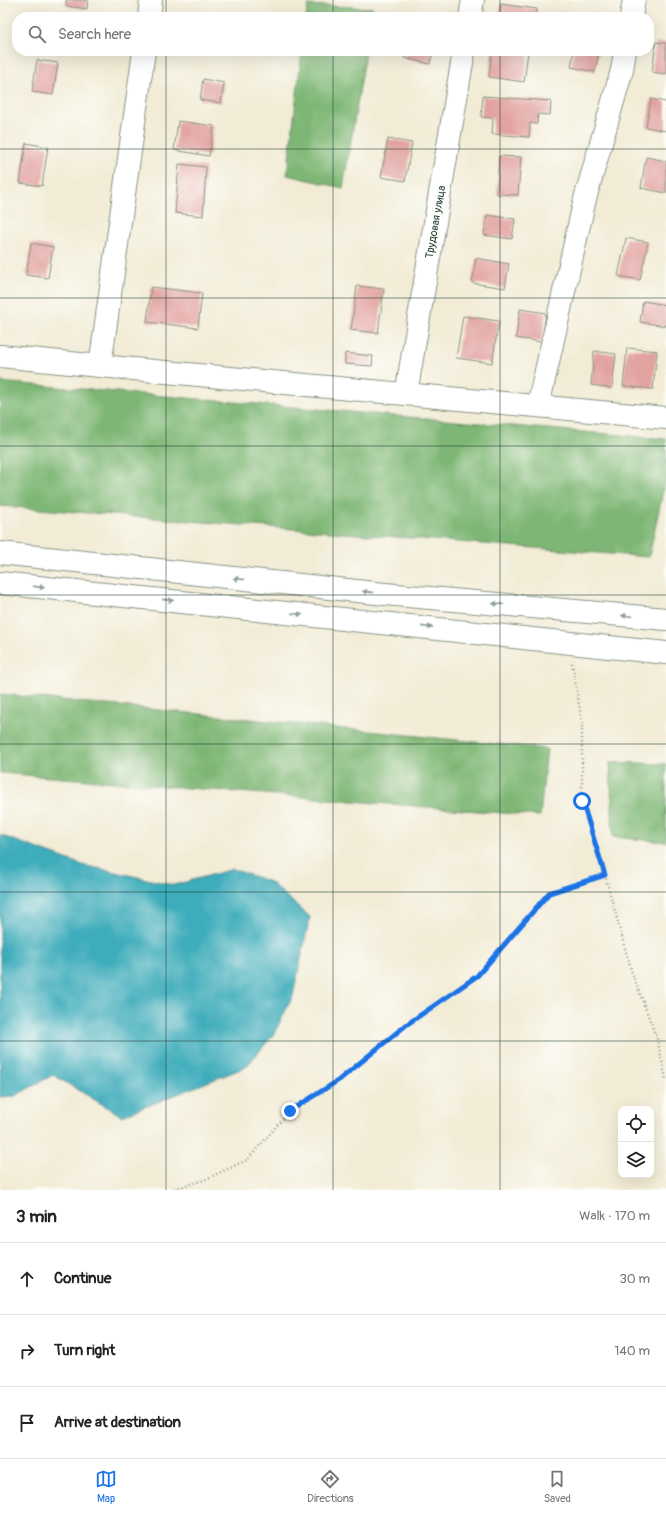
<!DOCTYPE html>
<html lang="en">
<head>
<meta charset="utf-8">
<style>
  :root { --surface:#fff; --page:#f2f2f2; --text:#222; --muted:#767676; --line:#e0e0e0; --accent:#1a73e8 }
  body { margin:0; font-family:Pangolin,sans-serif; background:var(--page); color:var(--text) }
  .controls { position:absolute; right:12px; bottom:12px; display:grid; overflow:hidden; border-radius:8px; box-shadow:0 4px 16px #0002 }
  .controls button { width:36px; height:36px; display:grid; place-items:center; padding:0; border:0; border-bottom:1px solid var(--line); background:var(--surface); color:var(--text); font:20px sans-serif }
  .stop { position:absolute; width:12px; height:12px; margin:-9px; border:3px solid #1a73e8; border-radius:50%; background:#fff }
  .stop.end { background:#1a73e8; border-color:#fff; box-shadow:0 1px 4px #0008 }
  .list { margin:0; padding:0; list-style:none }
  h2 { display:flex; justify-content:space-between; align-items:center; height:52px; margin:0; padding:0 16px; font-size:17px }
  h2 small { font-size:13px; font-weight:400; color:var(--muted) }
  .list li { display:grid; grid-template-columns:26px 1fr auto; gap:12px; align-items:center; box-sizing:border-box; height:72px; padding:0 16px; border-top:1px solid var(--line) }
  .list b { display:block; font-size:15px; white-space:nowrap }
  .list em { font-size:13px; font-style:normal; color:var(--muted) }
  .icon { flex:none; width:22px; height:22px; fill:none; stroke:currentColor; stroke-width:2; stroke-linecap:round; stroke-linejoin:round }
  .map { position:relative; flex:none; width:666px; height:1190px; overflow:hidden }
  .search { position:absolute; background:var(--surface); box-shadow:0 4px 16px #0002; left:12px; right:12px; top:12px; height:44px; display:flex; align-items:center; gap:10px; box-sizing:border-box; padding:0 14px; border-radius:16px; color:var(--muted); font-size:15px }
  .sheet { height:268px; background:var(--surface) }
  nav { display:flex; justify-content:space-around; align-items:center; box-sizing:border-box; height:56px; border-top:1px solid var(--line); background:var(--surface); font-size:11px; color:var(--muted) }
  nav a { display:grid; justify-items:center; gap:2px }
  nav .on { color:var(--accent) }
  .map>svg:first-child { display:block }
</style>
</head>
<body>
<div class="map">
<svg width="666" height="1190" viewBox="0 0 666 1190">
  <rect width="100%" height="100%" fill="#fdfcf7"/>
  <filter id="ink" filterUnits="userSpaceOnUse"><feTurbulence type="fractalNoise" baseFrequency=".025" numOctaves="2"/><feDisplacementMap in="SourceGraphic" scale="8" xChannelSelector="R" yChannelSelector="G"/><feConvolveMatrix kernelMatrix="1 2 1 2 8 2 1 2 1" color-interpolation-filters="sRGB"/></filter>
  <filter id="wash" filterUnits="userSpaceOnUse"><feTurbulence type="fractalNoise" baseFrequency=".012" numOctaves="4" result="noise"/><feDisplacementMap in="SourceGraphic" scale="16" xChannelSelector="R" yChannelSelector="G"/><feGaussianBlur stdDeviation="0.9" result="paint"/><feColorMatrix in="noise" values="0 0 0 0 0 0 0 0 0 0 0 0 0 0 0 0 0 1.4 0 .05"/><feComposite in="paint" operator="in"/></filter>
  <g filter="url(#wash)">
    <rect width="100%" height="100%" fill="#f2ecd6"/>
    <path fill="#7eb774" stroke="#4e7a54" d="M308,5L373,8L371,17H306Z
      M302,51H366L343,188L287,175Z
      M0,382L666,439V477L649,557L0,506Z
      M0,694L547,749L540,816L0,773Z
      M610,762L666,764V842L613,837Z"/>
    <path fill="#3dacbb" stroke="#2e7478" d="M0,835L83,865L174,885L233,869L270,882L310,917L293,996L274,1034L246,1067L122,1116L53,1075L15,1096L0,1097Z"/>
    <g id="blocks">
      <path fill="#e2a3a0" d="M66,0H88L87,9L66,6Z
        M501,4L537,9L536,17H499Z
        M656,42L666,43V74L652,72Z
        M406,51H433L430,64L404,58Z
        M492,51L528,52L524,82L489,77Z
        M574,51H599L595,72L571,67Z
        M37,60L58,63L53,95L32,92Z
        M203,79L224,83L221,103L200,100Z
        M483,96L551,101L550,115L538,114L537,124L530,123L529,137L492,134L493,118L481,117Z
        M651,99L666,102V131L646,127Z
        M178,121L214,126L209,156L174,150Z
        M388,139L412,143L405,181L381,177Z
        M26,143L48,147L42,186L20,183Z
        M499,156L521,157L518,195L497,194Z
        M646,157L666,161V193L641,188Z
        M179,164L206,167L203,216L175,213Z
        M487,215L515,219L512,239L484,235Z
        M626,238L648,242L640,280L618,276Z
        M31,243L53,247L48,278L26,275Z
        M476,258L509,264L505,288L472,283Z
        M357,286L384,289L378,333L351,330Z
        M151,287L202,293L198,328L147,322Z
        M643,301L666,305V326L640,322Z
        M520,309L546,313L542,342L516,338Z
        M463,316L499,321L492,363L456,358Z
        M627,348L657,351L653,389L623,386Z
        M594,351L616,354L612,388L591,385Z
        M345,353L373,356L372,366L345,364Z"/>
    </g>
  </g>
  <g filter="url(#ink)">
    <use href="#blocks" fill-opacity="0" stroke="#889485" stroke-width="1"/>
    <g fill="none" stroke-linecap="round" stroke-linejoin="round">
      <defs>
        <path id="minor" d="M149,17L151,0
          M470,17L473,0
          M631,17L634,0
          M144,51L100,366L666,418
          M0,356L100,366
          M406,394L464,51
          M538,406L585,199L622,70L625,51"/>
        <path id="major" d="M0,553L385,594L666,619
          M0,583L666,653"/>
      </defs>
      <use href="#minor" stroke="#889485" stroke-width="24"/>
      <use href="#major" stroke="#889485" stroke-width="24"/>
      <path stroke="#889485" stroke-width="2.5" stroke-dasharray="1 3" stroke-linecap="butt" d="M572,663L582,723V801L605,875L631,970L657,1039L666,1079
        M171,1190L204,1180L247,1160L290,1111L339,1080L406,1025L477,976L549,893L605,875"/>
      <use href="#minor" stroke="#fff" stroke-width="22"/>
      <use href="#major" stroke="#fff" stroke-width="22"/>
    </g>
    <defs><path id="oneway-solid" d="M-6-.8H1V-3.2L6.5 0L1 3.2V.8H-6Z"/></defs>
    <g fill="#8f9e9a">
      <use href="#oneway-solid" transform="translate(239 579) rotate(-174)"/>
      <use href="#oneway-solid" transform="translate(39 587) rotate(6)"/>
      <use href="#oneway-solid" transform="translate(368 592) rotate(-174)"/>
      <use href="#oneway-solid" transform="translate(168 600) rotate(6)"/>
      <use href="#oneway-solid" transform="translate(498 604) rotate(-175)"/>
      <use href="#oneway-solid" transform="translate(297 614) rotate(6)"/>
      <use href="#oneway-solid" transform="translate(627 616) rotate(-175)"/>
      <use href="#oneway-solid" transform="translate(427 627) rotate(6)"/>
    </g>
  </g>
  <g fill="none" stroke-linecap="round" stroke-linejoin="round" filter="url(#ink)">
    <path stroke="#1a73e8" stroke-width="5" d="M290,1111L339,1080L406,1025L477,976L549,893L605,875L582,801"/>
  </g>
  <path fill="none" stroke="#1f3d34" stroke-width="1" stroke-opacity="0.55" d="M166,0V17M333,0V17M500,0V17M166,51V1190M333,51V1190M500,51V1190M0,149H666M0,298H666M0,446H666M0,595H666M0,744H666M0,892H666M0,1041H666"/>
  <g text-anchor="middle" stroke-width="3" stroke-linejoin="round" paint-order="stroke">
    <g font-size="11" fill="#1f3d34" stroke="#fdfcf7">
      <text transform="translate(435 222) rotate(-80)" y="4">Трудовая улица</text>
    </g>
  </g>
</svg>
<div class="controls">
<button><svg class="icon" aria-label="locate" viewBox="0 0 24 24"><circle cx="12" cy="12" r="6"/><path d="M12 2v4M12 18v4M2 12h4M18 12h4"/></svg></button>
<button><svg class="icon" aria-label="layers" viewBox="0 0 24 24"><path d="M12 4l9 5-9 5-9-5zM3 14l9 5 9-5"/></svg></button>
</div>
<div class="stop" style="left:582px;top:801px"></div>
<div class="stop end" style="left:290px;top:1111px"></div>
<div class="search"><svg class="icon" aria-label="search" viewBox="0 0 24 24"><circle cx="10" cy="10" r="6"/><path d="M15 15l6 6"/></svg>Search here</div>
</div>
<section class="sheet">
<h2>3 min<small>Walk · 170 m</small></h2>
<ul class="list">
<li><svg class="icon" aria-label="ahead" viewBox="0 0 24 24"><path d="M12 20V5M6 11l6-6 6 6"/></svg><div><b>Continue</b></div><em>30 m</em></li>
<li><svg class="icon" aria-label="right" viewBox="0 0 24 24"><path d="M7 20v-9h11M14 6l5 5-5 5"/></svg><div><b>Turn right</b></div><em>140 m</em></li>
<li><svg class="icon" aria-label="arrive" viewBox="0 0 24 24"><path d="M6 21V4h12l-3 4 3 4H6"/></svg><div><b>Arrive at destination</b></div></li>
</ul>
</section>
<nav>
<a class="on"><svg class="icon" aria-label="map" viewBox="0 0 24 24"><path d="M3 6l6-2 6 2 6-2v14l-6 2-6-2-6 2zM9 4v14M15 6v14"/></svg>Map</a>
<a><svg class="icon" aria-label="directions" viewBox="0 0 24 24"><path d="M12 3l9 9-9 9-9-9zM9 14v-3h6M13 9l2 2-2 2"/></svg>Directions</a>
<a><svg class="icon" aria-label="saved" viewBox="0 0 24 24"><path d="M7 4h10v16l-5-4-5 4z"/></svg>Saved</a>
</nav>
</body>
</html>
